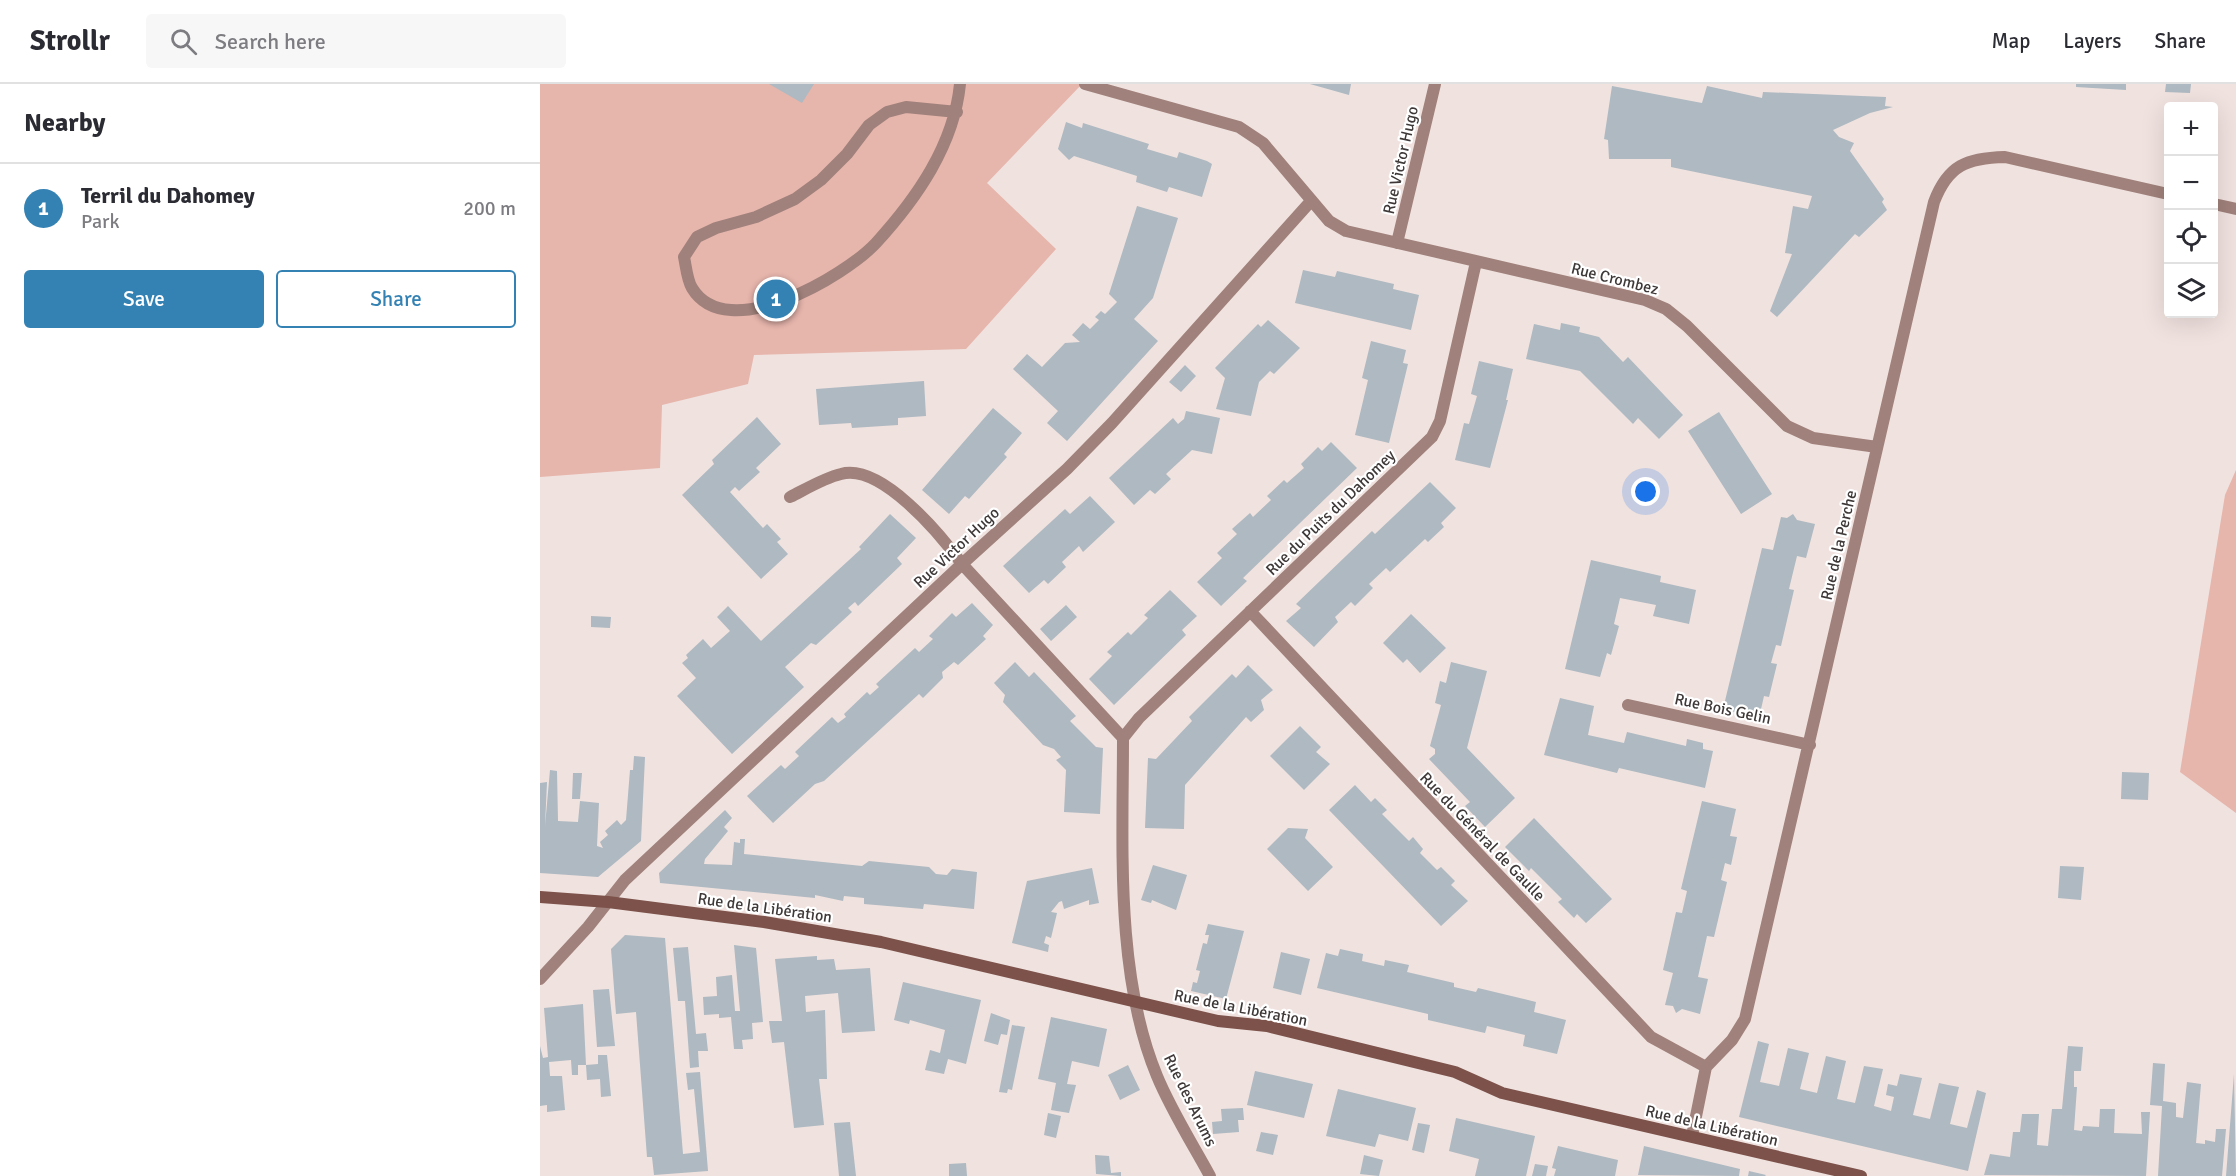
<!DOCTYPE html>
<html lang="en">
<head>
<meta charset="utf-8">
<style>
  :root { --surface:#fff; --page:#f7f7f7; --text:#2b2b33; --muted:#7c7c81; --line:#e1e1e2; --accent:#3482b4 }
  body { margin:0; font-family:Signika,sans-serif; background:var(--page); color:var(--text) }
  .controls { position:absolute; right:18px; top:18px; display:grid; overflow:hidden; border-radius:6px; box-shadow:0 6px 24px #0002 }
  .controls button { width:54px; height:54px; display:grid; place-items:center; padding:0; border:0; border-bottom:2px solid var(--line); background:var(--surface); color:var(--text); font:30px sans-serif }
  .you { position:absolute; left:1106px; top:408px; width:21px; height:21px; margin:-15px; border:4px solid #fff; border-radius:50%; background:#1a73e8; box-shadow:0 0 0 9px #1a73e833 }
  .badge { display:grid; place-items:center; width:39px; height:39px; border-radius:50%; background:var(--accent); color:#fff; font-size:20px; font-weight:700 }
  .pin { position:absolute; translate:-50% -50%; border:3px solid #fff; box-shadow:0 2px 6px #0006 }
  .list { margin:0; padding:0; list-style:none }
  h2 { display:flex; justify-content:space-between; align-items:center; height:78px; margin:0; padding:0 24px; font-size:26px }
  h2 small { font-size:20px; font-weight:400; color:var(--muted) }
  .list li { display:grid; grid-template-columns:39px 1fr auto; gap:18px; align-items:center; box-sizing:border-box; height:90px; padding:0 24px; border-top:2px solid var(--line) }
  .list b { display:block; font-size:22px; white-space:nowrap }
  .list p { margin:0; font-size:20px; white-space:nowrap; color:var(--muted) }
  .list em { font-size:20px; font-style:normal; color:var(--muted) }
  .actions { display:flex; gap:12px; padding:18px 24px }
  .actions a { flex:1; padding:14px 0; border:2px solid var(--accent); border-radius:6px; text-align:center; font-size:21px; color:var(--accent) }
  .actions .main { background:var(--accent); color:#fff }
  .icon { flex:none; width:33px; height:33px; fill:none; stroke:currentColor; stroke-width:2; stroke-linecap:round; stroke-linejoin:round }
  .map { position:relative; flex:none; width:1696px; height:1092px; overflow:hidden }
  header { display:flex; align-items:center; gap:36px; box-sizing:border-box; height:84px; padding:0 30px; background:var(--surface); border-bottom:2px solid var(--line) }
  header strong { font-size:28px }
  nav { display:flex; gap:33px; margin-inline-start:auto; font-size:21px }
  .search { width:420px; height:54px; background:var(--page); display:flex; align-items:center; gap:15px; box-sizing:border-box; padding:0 21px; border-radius:6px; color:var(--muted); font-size:22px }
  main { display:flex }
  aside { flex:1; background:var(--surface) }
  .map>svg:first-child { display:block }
</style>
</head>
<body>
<header>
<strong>Strollr</strong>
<div class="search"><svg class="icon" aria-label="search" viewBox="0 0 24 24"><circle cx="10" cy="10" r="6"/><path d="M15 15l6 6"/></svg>Search here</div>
<nav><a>Map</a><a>Layers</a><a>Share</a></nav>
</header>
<main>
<aside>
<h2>Nearby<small></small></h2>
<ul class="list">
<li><span class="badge">1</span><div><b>Terril du Dahomey</b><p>Park</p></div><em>200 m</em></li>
</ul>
<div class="actions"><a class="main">Save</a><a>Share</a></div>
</aside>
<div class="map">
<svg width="1696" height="1092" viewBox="0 0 1696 1092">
  <rect width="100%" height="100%" fill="#f0e2df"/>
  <path fill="#e6b5ac" d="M0,0H542L447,99L516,165L426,265L214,271L208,300L122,321L120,384L0,393Z
    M1696,386V729L1640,688L1685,411Z"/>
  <path fill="#aeb9c1" d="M229,0H274L262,19Z
    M770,0H811L809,11Z
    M1536,0H1586V6L1536,3Z
    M1626,0H1651L1650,9L1625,8Z
    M1072,2L1162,19L1167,2L1222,14L1223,8L1346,13L1345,22L1353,23L1330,29L1293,46L1299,53L1314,59L1310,67L1344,115L1342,118L1347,126L1319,153L1315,150L1237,233L1230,227L1252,170L1245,169L1253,122L1268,125L1272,112L1131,83V75H1069L1068,56L1064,55Z
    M526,38L542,44L543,39L609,60L607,65L637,74L639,68L667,77L672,80L662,113L629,103L627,108L596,98L597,92L534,72L529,76L518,65Z
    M597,122L638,134L613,214L594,235L618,257L527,357L507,339L518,327L473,285L487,270L502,283L525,259L540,258L532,251L543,239L550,245L559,236L555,233L561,227L565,230L577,218L569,210Z
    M763,186L795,193L797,187L854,200L853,205L879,211L871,246L755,219Z
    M728,236L760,264L734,290L730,287L719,298L711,332L676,325L685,294L675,284L718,240L721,243Z
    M1021,239L1040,243L1039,248L1059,253L1083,278L1088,273L1143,331L1119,355L1098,334L1093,340L1040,287L986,275L994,240L1020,246Z
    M831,257L866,266L863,279L868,280L849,359L815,351L828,296L822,294Z
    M939,277L973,285L966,316H968L950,384L915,376L924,339L929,340L937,312L931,310Z
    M645,281L656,292L641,308L629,298Z
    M384,297L386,332L358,334V341L312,344L311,339L279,341L276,305Z
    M453,324L482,349L464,370L467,373L429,415L425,412L409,430L382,406Z
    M646,327L680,334L672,370L652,366L626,390L631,395L615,410L610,406L594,421L569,394L633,334L638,340L644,335Z
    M1179,328L1232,410L1201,430L1148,347Z
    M217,333L241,360L216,384L220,388L199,407L195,403L190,408L223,444L227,440L241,455L237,458L248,470L221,495L142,411L174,380L172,376Z
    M791,358L817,384L703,494L707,497L681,522L657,498L682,474L677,469L697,450L692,445L710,429L713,433L731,416L727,412L744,396L747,399L764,384L761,380L778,363L782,367Z
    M890,398L916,424L901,439L904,443L888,458L885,455L850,488L846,484L829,500L833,504L815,522L811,518L795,533L798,538L774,563L746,537L761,524L756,520L832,447L835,450Z
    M550,412L575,438L543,468L539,462L522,478L526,483L508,500L504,496L489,509L463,482L525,425L530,430Z
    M350,430L376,454L357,474L362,480L318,522L315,518L308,524L312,528L276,561L271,559L245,583L264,603L192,670L137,612L156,594L142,579L148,574L146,571L163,555L171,564L190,547L177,533L188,522L221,557L321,465L319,463Z
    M1253,430L1257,436L1275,440L1266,474L1257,472L1249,505L1254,506L1241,562L1236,561L1231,579L1237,580L1229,613L1224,612L1219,634L1183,625L1222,464L1233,466L1241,433L1247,434Z
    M1051,476L1121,492L1120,498L1156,506L1149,540L1113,532L1116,521L1080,514L1074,540L1079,542L1071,571L1067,569L1060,593L1025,585Z
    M630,506L657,532L642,546L646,551L574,621L549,595L572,572L567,568L588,548L591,551L608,534L604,531Z
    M432,519L453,541L443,552L446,555L418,581L414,578L402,588L403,594L383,614L379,610L284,697L275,700L233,739L207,712L241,681L245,685L259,672L255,668L292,633L298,639L306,633L304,630L327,608L330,611L339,603L336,600L375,564L379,568L393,555L389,552L412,529L416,533Z
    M526,521L537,533L511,557L500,545Z
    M871,530L906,564L880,589L867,575L863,579L843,559Z
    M51,532L71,533L70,544L51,543Z
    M475,578L489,593L494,588L536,632L530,637L556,663L563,664L560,730L524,728L526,686L516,676L521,673L514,665L503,661L463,618L465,611L454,599Z
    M911,578L947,587L927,664L975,714L945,743L925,722L930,718L889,675L895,670V665L890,662L901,621L895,619L900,597L906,599Z
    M708,581L733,606L721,616L724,626L711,638L706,633L645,701L644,745L605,744L608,674L616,675L652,637L649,633L692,590L696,594Z
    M1020,614L1054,622L1048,651L1084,659L1087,648L1146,662L1147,655L1163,659V665L1173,667L1165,704L1079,684L1077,689L1004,671Z
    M760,642L781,663L776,668L790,680L764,706L730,672Z
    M94,672L105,673L101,757L58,793L0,789V699L7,698L5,742L10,686L17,687L18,737L38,738L40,717L59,719L57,762L63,764L60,758L68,751L65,747L77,736L81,741L86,736L90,686H93Z
    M1582,688L1609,689L1608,716L1581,715Z
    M33,689H42L40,715H32Z
    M815,701L831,718L835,714L847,726L842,730L869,757L873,753L883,765L880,769L897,786L901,783L915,797L911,801L928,817L901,842L789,726Z
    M1162,717L1196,725L1190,752L1197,753L1191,781L1185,779L1181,796L1187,798L1174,853L1167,852L1158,893L1168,895L1160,930L1142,925L1136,929L1133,922L1125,921L1133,889L1123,886L1136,828L1142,829L1147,807L1141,805Z
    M185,726L192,734L184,743L188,747L165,775L164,780L192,781L194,758L200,759V755H205L204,770L322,782L329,777L389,783L396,790L407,791L412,785L437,788L434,825L384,820L383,825L324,820V814L304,812L303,817L275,811V814L120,799L119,789Z
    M994,734L1072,815L1046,839L1037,830L1034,834L1018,818L1022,815L991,784L989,787L965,763Z
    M748,744L768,745L765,754L793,783L768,807L727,765Z
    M613,781L647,791L636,826L612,816L611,819L601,816Z
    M1520,782L1544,783L1541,816L1518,814Z
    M552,784L559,819L549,821V816L524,825L522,817L519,818L511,828L517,829L511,854L506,852L504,859L509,861L508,868L472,859L487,797Z
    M668,840L704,847L686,915L651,907L653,898L657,899L660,887L656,886L663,859L667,860L669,851H665Z
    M85,851L125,854L143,1070L160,1068L154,1005L148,1006L146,989L160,988L168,1087L114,1091L112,1073H107L96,928L76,930L71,865Z
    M194,861L216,864L223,938L212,939L213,955L202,956L203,965H194L191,933L179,934V930L164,931L163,913L177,912L176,893L192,891L195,927H200Z
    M148,863L156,950L166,949L168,967H158L159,983L150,984L145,917H138L133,864Z
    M800,865L823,870L822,877L844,882L845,876L869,881L867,888L914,899V903L936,908L938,904L996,918L994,928L1026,936L1017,970L983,962L985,951L947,942L945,949L888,936V930L777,904L786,869L798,872Z
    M741,868L770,875L761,911L733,904Z
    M277,872V876L294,875L296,886L330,884L335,947L302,949L298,909L265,912L266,928L285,926L287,995H279L284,1041L254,1044L244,958L232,959L229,937H242L235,875Z
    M363,898L441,916L426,980L408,975L404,990L385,986L390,966L400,969L405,946L370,936L369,940L354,936Z
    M69,905L75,962L57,963L53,906Z
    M43,920L46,981L58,980V971H67L71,1012L61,1013L60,995L47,996L46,981H38V991H32L31,976L9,978L10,992H22L25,1026L7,1028V1021L0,1022V962L3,974L8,973L4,924Z
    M451,929L470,936L467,951L461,950L458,961L444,957Z
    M511,933L567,945L559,983L532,977L527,1000L536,1001L529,1029L511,1026L516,999L498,995Z
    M472,941L485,943L472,1006L468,1005L467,1009L459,1008Z
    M1218,957L1229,960L1220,998L1230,1000L1239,1002L1248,964L1269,969L1260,1005L1277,1009L1286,972L1306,977L1297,1015L1315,1019L1324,982L1343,985L1334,1022L1351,1027L1354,1013L1346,1011L1348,1000L1357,1002L1360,990L1382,994L1373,1031L1390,1035L1399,999L1408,1001L1419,1003L1410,1040L1427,1044L1437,1006L1446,1009L1428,1087L1199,1033Z
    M1528,962L1543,963L1541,987H1534V1003H1537L1534,1046L1542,1047L1543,1042L1559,1043L1560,1025H1575L1574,1049L1602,1050L1601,1028H1610L1606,1092L1444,1091L1450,1070L1470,1073L1473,1048H1480L1482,1030H1499L1497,1061L1508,1062L1512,1025H1522Z
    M1613,979L1625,980L1623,1017L1636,1019V1033L1643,1034L1647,998L1661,1000L1656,1059L1665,1060V1056L1675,1058L1676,1045H1686L1682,1092H1618L1622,1022L1610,1021Z
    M588,981L600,1006L580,1016L568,991Z
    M715,987L773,1000L764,1034L707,1021Z
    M1694,990L1696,1092H1686Z
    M798,1005L876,1024L868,1057L839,1050L835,1063L786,1052Z
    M703,1024L704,1036H698L699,1048L673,1050L672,1038L682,1037L681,1025Z
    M508,1029L521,1032L516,1054L504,1051Z
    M916,1034L995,1052L986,1092H935L939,1075L909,1067Z
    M310,1038L316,1092H299L294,1039Z
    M878,1039L890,1041L884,1069L872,1066Z
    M721,1048L738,1051L733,1071L716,1067Z
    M1018,1062L1078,1076L1075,1092H1014L1016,1085L1012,1084Z
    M1104,1062L1200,1085L1199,1092L1098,1091Z
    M555,1071L569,1072L571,1089L581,1088V1092L556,1090Z
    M824,1071L843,1076L839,1092L820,1090Z
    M426,1079L427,1092H409V1080Z
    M995,1080L1008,1082L1006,1092H992Z
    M1209,1087L1226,1091L1225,1092H1208Z"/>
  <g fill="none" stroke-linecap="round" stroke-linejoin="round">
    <path stroke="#a0817b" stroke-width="12" d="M417,28L366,23L347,28L329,41L307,70L281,96L255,115L216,133L176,144L157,153L144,173C146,182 147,196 152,204C187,262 305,192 336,159C377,114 414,61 420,0
      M250,413C266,405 284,394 301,390C341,379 400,450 422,480"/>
    <path stroke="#a0817b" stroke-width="12" d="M545,0L699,43L723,59L789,137L806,147L1105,216L1126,225L1147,242L1247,342L1273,354L1337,363
      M1674,120L1696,125
      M857,159L895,0
      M422,480L583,654
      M710,527L1111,953L1166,983
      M1088,621L1270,661
      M0,895L48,843L85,796L422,480L527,385L572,339L771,117
      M1152,1052L1166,983L1192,956L1205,935C1270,663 1329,390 1394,118C1408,81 1427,74 1465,73L1628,110
      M670,1092C652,1059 631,1026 617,992C575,891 583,761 583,654L599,634L892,353L900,337L936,178"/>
    <path stroke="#7c524a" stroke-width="12" d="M0,813L68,818L224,838L341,858L678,937L727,942L915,988L962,1009L1321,1092"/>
  </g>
  <g text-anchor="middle" stroke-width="4.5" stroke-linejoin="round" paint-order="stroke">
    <g font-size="16" fill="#3e3938" stroke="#fff">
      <text transform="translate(860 76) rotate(-77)" y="6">Rue Victor Hugo</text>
      <text transform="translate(1075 194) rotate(14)" y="6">Rue Crombez</text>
      <text transform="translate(790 428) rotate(-44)" y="6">Rue du Puits du Dahomey</text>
      <text transform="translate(1298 461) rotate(-77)" y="6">Rue de la Perche</text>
      <text transform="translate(416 463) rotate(-43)" y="6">Rue Victor Hugo</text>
      <text transform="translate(1183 624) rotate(12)" y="6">Rue Bois Gelin</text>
      <text transform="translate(943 752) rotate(46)" y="6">Rue du Général de Gaulle</text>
      <text transform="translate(225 823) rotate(8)" y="6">Rue de la Libération</text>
      <text transform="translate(701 923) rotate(11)" y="6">Rue de la Libération</text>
      <text transform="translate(651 1016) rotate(64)" y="6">Rue des Arums</text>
      <text transform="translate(1172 1041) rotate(13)" y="6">Rue de la Libération</text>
    </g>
  </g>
</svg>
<div class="controls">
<button>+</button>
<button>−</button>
<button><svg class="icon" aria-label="locate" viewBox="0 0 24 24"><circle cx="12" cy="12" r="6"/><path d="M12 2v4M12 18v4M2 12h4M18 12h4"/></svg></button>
<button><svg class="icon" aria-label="layers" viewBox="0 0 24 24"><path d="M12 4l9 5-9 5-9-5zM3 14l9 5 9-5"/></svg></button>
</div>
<div class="you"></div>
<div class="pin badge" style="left:236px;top:215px">1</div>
</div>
</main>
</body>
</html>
